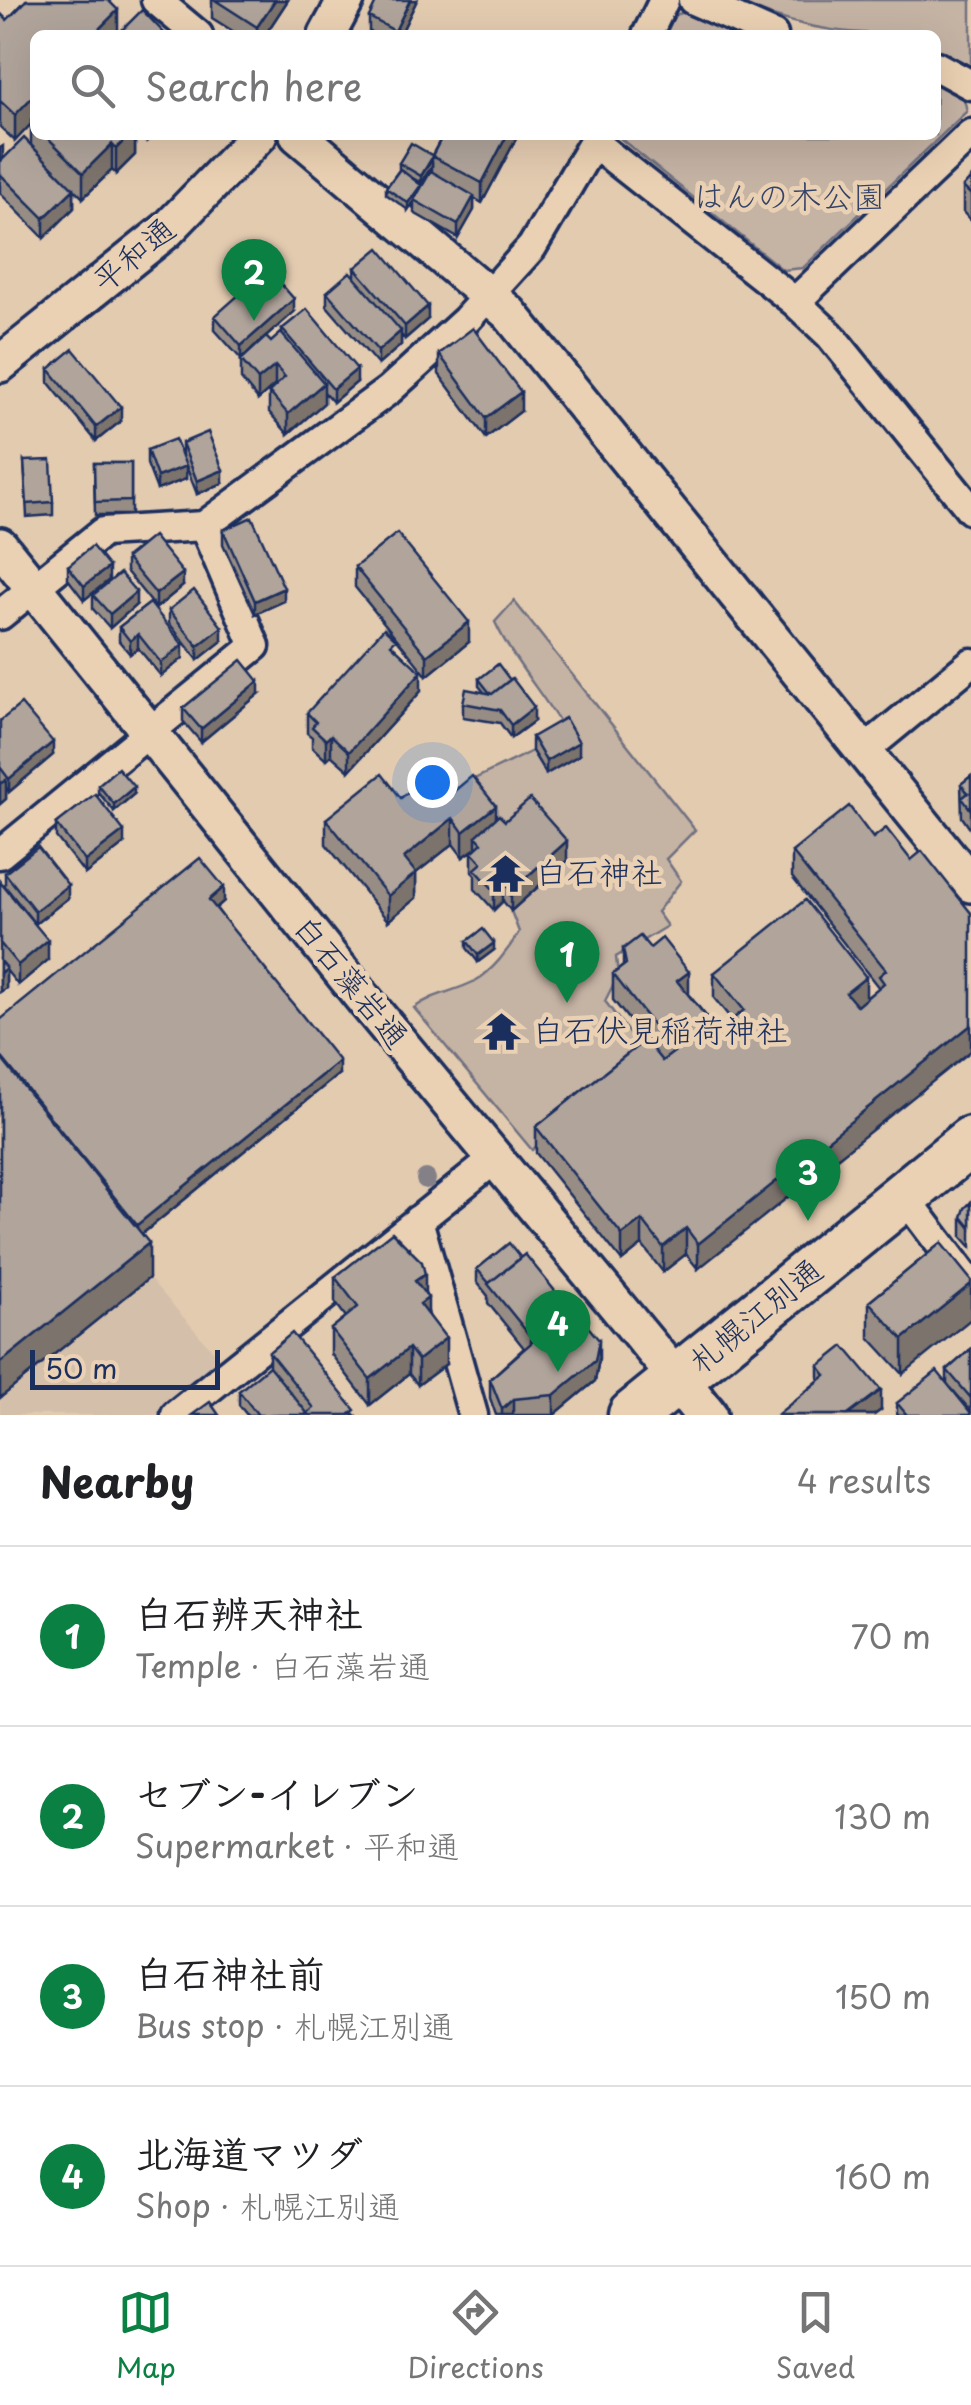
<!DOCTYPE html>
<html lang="en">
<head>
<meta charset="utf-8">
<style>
  :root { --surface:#fff; --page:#f2f2f2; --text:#202124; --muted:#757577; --line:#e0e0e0; --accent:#0b8043 }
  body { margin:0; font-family:"Playpen Sans","Klee One",sans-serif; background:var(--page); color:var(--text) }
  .scale { position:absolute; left:30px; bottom:25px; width:190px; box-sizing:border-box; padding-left:10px; border:5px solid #1b2f5e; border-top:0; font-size:28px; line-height:35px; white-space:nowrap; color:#1b2f5e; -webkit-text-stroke:8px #ebd1b3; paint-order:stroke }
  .you { position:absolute; left:432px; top:782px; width:35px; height:35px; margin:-25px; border:8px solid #fff; border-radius:50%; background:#1a73e8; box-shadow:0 0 0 15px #1a73e833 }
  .badge { display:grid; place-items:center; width:65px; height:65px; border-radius:50%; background:var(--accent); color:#fff; font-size:32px; font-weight:700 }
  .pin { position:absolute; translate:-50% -82px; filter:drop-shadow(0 2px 5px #0008) }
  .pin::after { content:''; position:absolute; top:52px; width:35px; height:30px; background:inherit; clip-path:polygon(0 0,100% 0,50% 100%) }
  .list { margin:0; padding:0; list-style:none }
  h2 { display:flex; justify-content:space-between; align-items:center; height:130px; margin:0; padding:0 40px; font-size:42px }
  h2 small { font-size:32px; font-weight:400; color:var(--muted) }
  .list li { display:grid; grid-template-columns:65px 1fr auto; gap:30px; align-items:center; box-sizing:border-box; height:180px; padding:0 40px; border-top:2px solid var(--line) }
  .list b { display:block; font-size:38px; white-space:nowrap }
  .list p { margin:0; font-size:32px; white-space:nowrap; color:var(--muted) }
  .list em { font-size:32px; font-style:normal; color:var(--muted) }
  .icon { flex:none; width:55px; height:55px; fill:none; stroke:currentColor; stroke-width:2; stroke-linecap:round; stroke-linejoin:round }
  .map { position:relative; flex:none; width:971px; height:1415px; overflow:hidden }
  .search { position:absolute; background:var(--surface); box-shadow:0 10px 40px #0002; left:30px; right:30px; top:30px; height:110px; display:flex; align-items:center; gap:25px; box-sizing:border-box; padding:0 35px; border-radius:15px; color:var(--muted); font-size:38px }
  .sheet { height:850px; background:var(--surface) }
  nav { display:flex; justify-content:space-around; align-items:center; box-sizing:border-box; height:140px; border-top:2px solid var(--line); background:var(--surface); font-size:28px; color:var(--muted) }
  nav a { display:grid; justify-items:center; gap:5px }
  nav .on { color:var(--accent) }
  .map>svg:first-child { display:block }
</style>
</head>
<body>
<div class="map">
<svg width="971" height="1415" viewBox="0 0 971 1415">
  <rect width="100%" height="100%" fill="#e3cbb0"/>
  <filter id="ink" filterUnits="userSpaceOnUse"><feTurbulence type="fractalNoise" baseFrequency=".01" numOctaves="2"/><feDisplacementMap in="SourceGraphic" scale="20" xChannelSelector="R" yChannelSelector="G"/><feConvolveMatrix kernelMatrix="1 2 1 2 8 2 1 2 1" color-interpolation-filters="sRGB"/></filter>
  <g filter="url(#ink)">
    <path fill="#d4bfaa" d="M0,1092L149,1278L221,1360L156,1415H0Z"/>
    <path fill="#c5b3a4" stroke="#707181" stroke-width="2.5" d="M731,0H971V66L936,49V35C858,35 804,33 731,0Z
      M684,12L736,35H663L672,16Z
      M936,83L964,99L967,111L803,268L783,270L621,139L620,135H936Z
      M514,601L695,830L666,859L681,881L657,912L667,926L616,957L618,975L605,1001L647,1058L532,1150L414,1008C434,993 454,992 475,981C492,972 510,948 519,932L511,911L567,861L505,841L427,802L532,751L546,774L565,731C543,694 513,661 495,622Z"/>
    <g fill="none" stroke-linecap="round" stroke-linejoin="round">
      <defs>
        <path id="minor" d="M156,0L198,35
          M693,0L773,35
          M647,35L664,0
          M936,66L971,85
          M594,143L795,302L830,335L971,510
          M795,302L971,134
          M0,615L103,532L204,526L389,390L466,320L532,247L598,135
          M865,750L971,663
          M0,854L255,646L204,526
          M904,1196L971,1285
          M418,1220L473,1415
          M176,1415L496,1158"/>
        <path id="tertiary" d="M327,35L346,0
          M298,135L509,313L971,884
          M0,364L167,230L259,135
          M0,546L366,1002L678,1380"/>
        <path id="secondary" d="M678,1380L706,1415"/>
        <path id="trunk" d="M633,1415L971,1141"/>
      </defs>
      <use href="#minor" stroke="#1b2f5e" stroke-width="35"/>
      <use href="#tertiary" stroke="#1b2f5e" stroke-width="42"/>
      <use href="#secondary" stroke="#1b2f5e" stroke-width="48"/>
      <use href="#trunk" stroke="#1b2f5e" stroke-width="55"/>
      <use href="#minor" stroke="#ebd1b3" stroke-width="28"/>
      <use href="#tertiary" stroke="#ebd1b3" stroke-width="35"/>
      <use href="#secondary" stroke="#ebd1b3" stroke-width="40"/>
      <use href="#trunk" stroke="#ebd1b3" stroke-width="48"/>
    </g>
    <circle fill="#838088" cx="426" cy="1179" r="10"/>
    <path fill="#978d85" stroke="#1b2f5e" stroke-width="2.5" fill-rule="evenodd" d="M26,0H108L118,34L166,35H35V135H154L146,142L141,137L135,142V155L116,174L112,170L83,198L74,189V208L44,238L0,193V162L31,145V124L15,141L0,127V13L7,20Z
      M212,0H288L265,35H239L212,18Z
      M417,0L400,35H377L369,31V17Z
      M443,135H518L482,203L474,198V210L458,238L414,213V201L408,210L386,194V188L399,170V163L432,155ZM432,166V171L421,188L411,177L421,183Z
      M971,178V221L963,212V187Z
      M355,268L428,319L405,339L401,335V345L378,365L327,306V292L355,278Z
      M294,312L241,359L215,330V316Z
      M282,329L357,382L333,402L324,392V403L288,434L269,412V392L275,385L258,400L241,379V360L282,335Z
      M439,354L521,411L486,438L439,374Z
      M49,369L121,421L96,441L49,383Z
      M182,443L223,483L197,494L186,466V479L157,490L147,464V450L182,456Z
      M24,461L53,502V515L27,517Z
      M94,463H131V515H95Z
      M223,530L284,601L255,614L223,544Z
      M126,558L183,586L156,608L126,571Z
      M68,566L109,580L84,600L68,579Z
      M355,567L469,642L427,676L355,587Z
      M93,595L136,605L110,628L93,609Z
      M150,603L183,658L161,676L138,648L130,654L119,641V627Z
      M169,610L222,641L198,660L169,623Z
      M396,649L421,691L349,771L331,755L326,760L312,747V737L307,733V713Z
      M479,679L534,721L511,738L500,723L463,717V703L484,692L479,686Z
      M259,694L201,742L183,721V708Z
      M0,721L53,755L9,792L6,787V799L0,804Z
      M532,737L579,755L546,774L532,751Z
      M971,776V830L962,817L961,784Z
      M98,785L134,794L114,811L98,792Z
      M401,798L445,799L496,818L505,821L567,861L511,911L503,901L494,910L475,889V875L472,872V852L476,848L463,857L453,844L416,873V898L388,921L326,844V819Z
      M56,824L124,844L85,874L56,837Z
      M873,838L911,860L971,913L698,1269L686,1254L663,1272L642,1245L622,1261L536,1153V1127L645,1040L613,1000V974L623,966V949L689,995L718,1031L732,1020L714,998V973L866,998L879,988L792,877V852Z
      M5,873L68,898L35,924L5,886Z
      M0,882L48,960L18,985L6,970V988L0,992Z
      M224,901L216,908L339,1074L142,1234L149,1278L0,1398V1020Z
      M467,941L494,950L478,962L467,948Z
      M971,1202V1247L962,1237V1217Z
      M941,1243L903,1374L869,1337V1302Z
      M521,1258L568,1310L599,1359L595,1381L554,1415H496L490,1398V1379L524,1348L488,1303V1296L477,1282V1269Z
      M335,1277L425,1293L428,1315L446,1364L418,1385L409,1374L370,1405L331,1354V1329L346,1317L335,1302Z
      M971,1349V1411L951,1388L971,1415H897V1403L947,1383V1370Z
      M269,1352L355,1415H247L239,1405V1391L269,1367Z
      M819,1366L881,1410L874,1415H778L819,1380Z"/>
    <path fill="#7b736c" stroke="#1b2f5e" stroke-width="2.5" d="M275,0H288L265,35H257V27Z
      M410,0H417L400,35H395V31Z
      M118,10V35H93Z
      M35,94V120H31V124L15,141V115Z
      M129,135H141L135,142V155L116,174V149Z
      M507,135H518L482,203V183Z
      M112,144V170L83,198V173Z
      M3,146V159L0,162V148Z
      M432,159V166L421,183V176Z
      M421,185V191L408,210V203Z
      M74,189V208L44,238V218Z
      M474,196V210L458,238V225Z
      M294,299V312L241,359V346Z
      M428,306V319L405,339V326Z
      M401,331V345L378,365V351Z
      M275,366V385L258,400V380Z
      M357,369V382L333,402V389Z
      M324,383V403L288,434V414Z
      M521,392V411L486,438V418Z
      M121,407V421L96,441V427Z
      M186,466V479L157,490V477Z
      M223,470V483L197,494V481Z
      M109,567V580L84,600V586Z
      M183,573V586L156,608V594Z
      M284,588V601L255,614V601Z
      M136,592V605L110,628V614Z
      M469,622V642L427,676V656Z
      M222,627V641L198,660V646Z
      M138,634V648L130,654V641Z
      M183,645V658L161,676V663Z
      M421,672V691L349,771V752Z
      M259,681V694L201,742V729Z
      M534,707V721L511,738V725Z
      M331,735V755L326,760V740Z
      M53,742V755L9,792V779Z
      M579,742V755L546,774V761Z
      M6,780V799L0,804V784Z
      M134,787V794L114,811V804Z
      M496,806V831L476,836V848L463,857V832Z
      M453,818V844L416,873V898L388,921V896L404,858Z
      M124,831V844L85,874V861Z
      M567,841V861L511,911V891Z
      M503,881V901L494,910V890Z
      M68,885V898L35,924V911Z
      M224,887V901L209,914V900Z
      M48,940V960L18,985V965Z
      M494,943V950L478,962V955Z
      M6,968V988L0,992V973Z
      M689,972V997L677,981Z
      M866,977V1002L846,1018V993Z
      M971,1025V1051L698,1269V1244Z
      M339,1061V1074L137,1238V1225Z
      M642,1220V1245L622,1261V1235Z
      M686,1228V1254L663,1272V1247Z
      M149,1243V1278L0,1398V1363Z
      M425,1274V1300L415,1281Z
      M971,1284V1319L903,1374V1339Z
      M428,1298V1323L420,1304Z
      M568,1307V1327L531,1357V1337Z
      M446,1338V1364L418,1385V1360Z
      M599,1340V1359L595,1381L554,1415V1395Z
      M409,1348V1374L370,1405V1379Z
      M881,1390V1410L874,1415H848Z
      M513,1399V1415H502V1409Z"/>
    <path fill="#b0a49b" stroke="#1b2f5e" stroke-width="2.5" d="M27,0H108L118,10L93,35H35V94L15,115L0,101V13L7,20Z
      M215,0H275L257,27Z
      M377,0H410L395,31L369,17Z
      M142,10L166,35H117Z
      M498,28L511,35H495Z
      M45,135H130L116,149L112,144L83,173Z
      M443,135H507L482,183L432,156Z
      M24,138L74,189L44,218L0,174V162Z
      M411,143L433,156L421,176L399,163Z
      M400,169L421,185L408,203L386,188Z
      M431,171L474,196L458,225L414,200Z
      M971,178V195L963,187Z
      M379,248L428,306L405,326L355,268Z
      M268,269L294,299L241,346L215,316Z
      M350,272L401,331L378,351L327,292Z
      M307,309L357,369L333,389L282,329Z
      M473,328L521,392L486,418L439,354Z
      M281,333L324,383L288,414L269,392L285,377L275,366L258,380L241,360L266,337L271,342Z
      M73,349L121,407L96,427L49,369Z
      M208,432L223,470L197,481L182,443Z
      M175,439L186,466L157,477L147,450Z
      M51,460L53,502L27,504L24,461Z
      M94,463H131V501L95,502Z
      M252,517L284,588L255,601L223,530Z
      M397,533L469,622L427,656L355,567Z
      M153,536L183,573L156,594L126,558Z
      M92,546L109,567L84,586L68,566Z
      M120,573L136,592L110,614L93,595Z
      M194,590L222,627L198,646L169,610Z
      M150,603L183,645L161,663L138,634L130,641L119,627Z
      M384,628L396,639L391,644L421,672L349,752L331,735L326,740L312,727L316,722L307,713Z
      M242,660L259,681L201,729L183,708Z
      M498,664L510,680L492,694L490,693L479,679Z
      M512,678L534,707L511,725L500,710L463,703L466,689L492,694Z
      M21,704L53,742L9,779L0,767V721Z
      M565,718L579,742L546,761L532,737Z
      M118,768L134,787L114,804L98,785Z
      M382,774L401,798L427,776L445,799L472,776L496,806L463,832L453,818L404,858L416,873L388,896L326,819Z
      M971,776V810L962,798L968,793L961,784Z
      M95,794L124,831L85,861L56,824Z
      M530,799L567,841L511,891L503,881L494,890L475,869L482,863L472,852L482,843L476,836L499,815L505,821Z
      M849,806L873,838L886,828L911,860L922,851L971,913V1025L698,1244L686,1228L663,1247L642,1220L622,1235L536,1127L645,1040L662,1061L674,1052L613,974L626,964L623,949L640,936L650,948L662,938L689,972L677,981L718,1031L744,1010L714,973L805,900L866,977L846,993L857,1006L884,983L879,976L886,970L792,852Z
      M38,847L68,885L35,911L5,873Z
      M200,858L224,887L209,900L339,1061L137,1225L0,1055V1020Z
      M0,882L48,940L18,965L0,943Z
      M483,929L494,943L478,955L467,941Z
      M0,961L6,968L0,973Z
      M0,1057L149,1243L0,1363Z
      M971,1202V1228L962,1217L965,1208Z
      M392,1232L422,1262L425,1274L415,1281L428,1298L420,1304L446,1338L418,1360L409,1348L370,1379L331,1329L358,1307L335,1277Z
      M509,1243L521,1258L489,1283L477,1269Z
      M941,1243L971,1280V1284L903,1339L869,1302Z
      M525,1254L568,1307L531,1337L488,1284Z
      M572,1307L599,1340L595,1361L554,1395L513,1399L502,1409L490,1379Z
      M292,1333L355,1410L349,1415H305L314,1408L269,1352Z
      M844,1346L881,1390L848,1415H779L778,1414L826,1375L819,1366Z
      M971,1349V1398L947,1370Z
      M269,1366L307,1413L305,1415H258L239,1391Z
      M937,1371L971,1413V1415H907L897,1403Z
      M210,1402L219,1415H192Z"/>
  </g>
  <defs>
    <symbol id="temple-bare" viewBox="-9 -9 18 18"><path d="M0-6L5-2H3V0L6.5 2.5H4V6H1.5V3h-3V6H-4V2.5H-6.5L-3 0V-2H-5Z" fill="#1b2f5e" stroke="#ebd1b3" stroke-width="2.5" paint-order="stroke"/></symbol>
  </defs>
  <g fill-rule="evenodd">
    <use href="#temple-bare" x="478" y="846" width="55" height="55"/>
    <use href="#temple-bare" x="474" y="1004" width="55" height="55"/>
  </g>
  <g text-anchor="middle" stroke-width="9" stroke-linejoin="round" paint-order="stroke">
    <g font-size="32" fill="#344368" stroke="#ebd1b3">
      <text x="789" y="208">はんの木公園</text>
    </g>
    <g font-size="32" fill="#1b2f5e" stroke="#ebd1b3">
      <text transform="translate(134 255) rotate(-40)" y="11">平和通</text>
      <text transform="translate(351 982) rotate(51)" y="11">白石藻岩通</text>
      <text transform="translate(756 1316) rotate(-39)" y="11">札幌江別通</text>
    </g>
    <g font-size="32" fill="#1b2f5e" stroke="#ebd1b3" text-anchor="start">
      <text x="535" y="884">白石神社</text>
      <text x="532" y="1042">白石伏見稲荷神社</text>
    </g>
  </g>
</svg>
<div class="scale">50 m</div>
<div class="you"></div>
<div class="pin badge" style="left:567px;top:1003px">1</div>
<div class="pin badge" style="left:254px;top:321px">2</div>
<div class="pin badge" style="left:808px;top:1221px">3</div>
<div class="pin badge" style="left:558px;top:1372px">4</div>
<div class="search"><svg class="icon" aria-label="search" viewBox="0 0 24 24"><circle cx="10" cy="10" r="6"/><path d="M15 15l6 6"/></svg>Search here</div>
</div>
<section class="sheet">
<h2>Nearby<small>4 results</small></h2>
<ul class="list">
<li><span class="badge">1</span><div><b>白石辨天神社</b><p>Temple · 白石藻岩通</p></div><em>70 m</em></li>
<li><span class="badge">2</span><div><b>セブン-イレブン</b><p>Supermarket · 平和通</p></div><em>130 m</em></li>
<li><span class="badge">3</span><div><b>白石神社前</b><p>Bus stop · 札幌江別通</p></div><em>150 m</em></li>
<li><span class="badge">4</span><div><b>北海道マツダ</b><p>Shop · 札幌江別通</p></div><em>160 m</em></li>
</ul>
</section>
<nav>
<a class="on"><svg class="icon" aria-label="map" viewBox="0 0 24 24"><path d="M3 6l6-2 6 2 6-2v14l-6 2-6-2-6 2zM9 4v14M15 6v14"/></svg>Map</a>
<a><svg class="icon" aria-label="directions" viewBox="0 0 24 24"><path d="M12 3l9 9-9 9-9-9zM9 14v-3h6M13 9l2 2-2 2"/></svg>Directions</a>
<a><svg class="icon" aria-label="saved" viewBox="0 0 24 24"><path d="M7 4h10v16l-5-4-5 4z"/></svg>Saved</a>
</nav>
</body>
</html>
